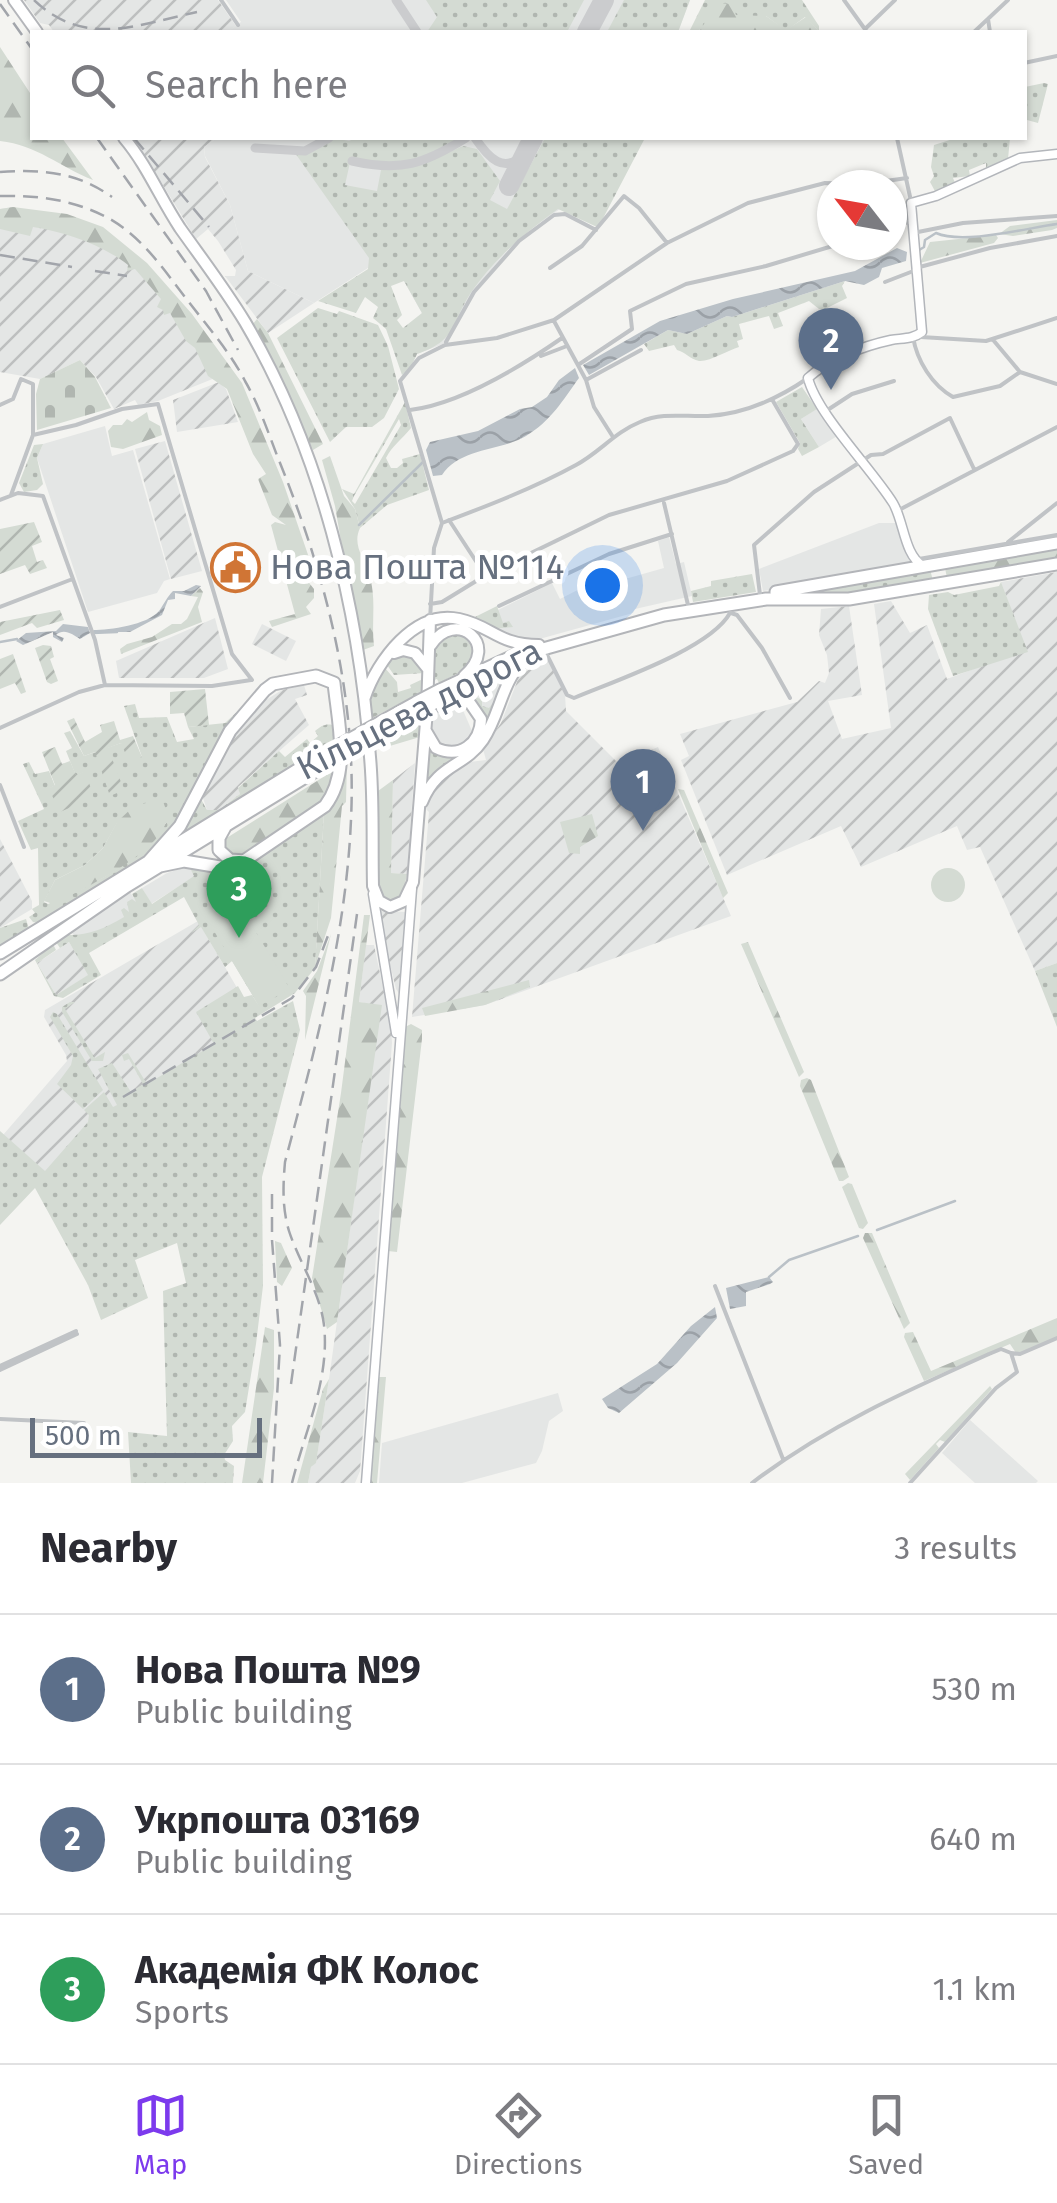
<!DOCTYPE html>
<html lang="en">
<head>
<meta charset="utf-8">
<style>
  :root { --surface:#fff; --page:#f2f2f3; --text:#2b2b33; --muted:#7c7c81; --line:#e1e1e2; --accent:#7c3aed }
  body { margin:0; font-family:"Fira Sans",sans-serif; background:var(--page); color:var(--text) }
  .compass { position:absolute; left:817px; top:170px; width:90px; height:90px; border-radius:50%; background:var(--surface); box-shadow:0 2px 8px #0004; rotate:301deg }
  .scale { position:absolute; left:30px; bottom:25px; width:232px; box-sizing:border-box; padding-left:10px; border:5px solid #66707f; border-top:0; font-size:28px; line-height:35px; white-space:nowrap; color:#66707f; -webkit-text-stroke:8px #fff; paint-order:stroke }
  .you { position:absolute; left:602px; top:585px; width:35px; height:35px; margin:-25px; border:8px solid #fff; border-radius:50%; background:#1a73e8; box-shadow:0 0 0 15px #1a73e833 }
  .badge { display:grid; place-items:center; width:65px; height:65px; border-radius:50%; background:var(--accent); color:#fff; font-size:32px; font-weight:700 }
  .pin { position:absolute; translate:-50% -82px; filter:drop-shadow(0 2px 5px #0008) }
  .pin::after { content:''; position:absolute; top:52px; width:35px; height:30px; background:inherit; clip-path:polygon(0 0,100% 0,50% 100%) }
  .list { margin:0; padding:0; list-style:none }
  h2 { display:flex; justify-content:space-between; align-items:center; height:130px; margin:0; padding:0 40px; font-size:42px }
  h2 small { font-size:32px; font-weight:400; color:var(--muted) }
  .list li { display:grid; grid-template-columns:65px 1fr auto; gap:30px; align-items:center; box-sizing:border-box; height:150px; padding:0 40px; border-top:2px solid var(--line) }
  .list b { display:block; font-size:38px; white-space:nowrap }
  .list p { margin:0; font-size:32px; white-space:nowrap; color:var(--muted) }
  .list em { font-size:32px; font-style:normal; color:var(--muted) }
  .icon { flex:none; width:55px; height:55px; fill:none; stroke:currentColor; stroke-width:2; stroke-linecap:round; stroke-linejoin:round }
  .map { position:relative; flex:none; width:1057px; height:1483px; overflow:hidden }
  .search { position:absolute; background:var(--surface); box-shadow:0 2px 8px #0004; left:30px; right:30px; top:30px; height:110px; display:flex; align-items:center; gap:25px; box-sizing:border-box; padding:0 35px; border-radius:0px; color:var(--muted); font-size:38px }
  .sheet { height:580px; background:var(--surface) }
  nav { display:flex; justify-content:space-around; align-items:center; box-sizing:border-box; height:140px; border-top:2px solid var(--line); background:var(--surface); font-size:28px; color:var(--muted) }
  nav a { display:grid; justify-items:center; gap:5px }
  nav .on { color:var(--accent) }
  .map>svg:first-child { display:block }
</style>
</head>
<body>
<div class="map">
<svg width="1057" height="1483" viewBox="0 0 1057 1483">
  <defs>
    <pattern id="industrial-furrows" width="10" height="10" patternUnits="userSpaceOnUse" patternTransform="scale(2.5)"><rect width="10" height="10" fill="#e4e6e5"/><path d="M-1 1l2-2M0 10L10 0M9 11l2-2" fill="none" stroke="#bdbfbf"/></pattern>
    <pattern id="grass-dots" width="8" height="8" patternUnits="userSpaceOnUse" patternTransform="scale(2.5)"><rect width="8" height="8" fill="#d4dbd3"/><path d="M2 2h.1M6 6h.1" fill="none" stroke="#b0b6b0" stroke-width="1.8" stroke-linecap="round"/></pattern>
    <pattern id="forest-firs" width="22" height="20" patternUnits="userSpaceOnUse" patternTransform="scale(2.5)"><rect width="22" height="20" fill="#d4dbd3"/><path d="M5 1l3.5 6h-7zM16 11l3.5 6h-7z" fill="#b0b6b0"/></pattern>
    <pattern id="cemetery-stones" width="16" height="16" patternUnits="userSpaceOnUse" patternTransform="scale(2.5)"><rect width="16" height="16" fill="#d4dbd3"/><path d="M2 7V4a2 2 0 0 1 4 0v3zM10 15v-3a2 2 0 0 1 4 0v3z" fill="#b0b6b0"/></pattern>
    <pattern id="garden-furrows" width="10" height="10" patternUnits="userSpaceOnUse" patternTransform="scale(2.5)"><rect width="10" height="10" fill="#d4dbd3"/><path d="M-1 1l2-2M0 10L10 0M9 11l2-2" fill="none" stroke="#b0b6b0"/></pattern>
    <pattern id="water-waves" width="16" height="10" patternUnits="userSpaceOnUse" patternTransform="scale(2.5)"><rect width="16" height="10" fill="#bac1c7"/><path d="M0 5q4-4 8 0t8 0" fill="none" stroke="#9ba1a7"/></pattern>
  </defs>
  <rect width="100%" height="100%" fill="#f4f4f1"/>
  <path fill="#e4e6e5" d="M226,0H690L678,32H227L241,22Z
    M217,138H645L560,209L519,237L473,291L443,344L417,354L410,366L424,317L404,281L368,268L314,303L248,271L230,205L205,156L204,147Z
    M821,406L839,435L819,447L801,419Z
    M105,426L112,456L133,450L170,579L164,581L157,593L88,612L37,458L43,444Z
    M879,523H899L911,557L910,563L904,567L763,591L759,569Z
    M669,537L676,564L684,562L692,596L635,609L633,613L525,643L474,622L552,583L560,599L607,575L611,583L664,568L658,541Z
    M509,674L488,726L481,738L485,720L482,709L473,699L462,695Z
    M459,701L475,738L449,752L431,737V714Z
    M189,866L195,876L151,904L142,888L167,873Z
    M130,892L139,906L137,910L84,941L70,932Z
    M558,1393L563,1411L549,1421L542,1451L536,1463L462,1483H379L382,1443Z
    M970,1420L1038,1481L1036,1483H975L942,1453Z"/>
  <path fill="url(#industrial-furrows)" d="M24,0H218L236,26L227,32H54L49,25L40,23Z
    M128,138H217L204,147L205,157L230,205L248,271L314,303L268,333L225,276H235L236,270L218,241L208,229L196,239L155,172Z
    M13,207L109,239L153,282L215,378L158,401L138,405L135,400L114,409L96,377L80,360L40,379L0,372V209Z
    M219,382L226,389L238,422L177,432L173,400Z
    M165,441L202,571L171,579L135,449Z
    M1057,572V963L1035,971L980,847L967,850L957,826L861,867L841,826L727,875L681,760L689,756L680,734L797,702L819,681L825,683L829,673L827,655L819,635L821,609L849,606L862,695L828,701L842,739L891,728L874,604L891,601L910,633L927,625L947,679L1013,654L1027,652L1001,582Z
    M215,618L228,669L204,678H119L116,661Z
    M262,624L296,641L286,661L252,644Z
    M548,660L565,695L566,711L619,764L658,747L731,916L485,1005L412,1017L429,812L426,809L432,788L461,763L486,760L483,749L501,723L520,674Z
    M304,685L307,695L295,699L309,725L238,787L240,794L219,810H207L203,798L234,732L261,703L282,690Z
    M415,763L407,874L391,873L393,780Z
    M0,839L32,901V909L0,928Z
    M377,911L409,912L400,995L396,989Z
    M198,921L257,1022L93,1120L47,1174L3,1135L67,1061L66,1055L44,1017L45,1010Z
    M69,942L89,975L56,995L37,963Z
    M366,945H374L385,997L389,999L392,1043L360,1471L355,1483H308L311,1467L316,1462L329,1379L381,1006L359,1002Z"/>
  <path fill="url(#grass-dots)" fill-rule="evenodd" d="M426,0H584L567,32H427L437,17Z
    M624,0H690L678,32H607Z
    M705,0H802L819,26V31L805,17L786,31L766,16L689,32Z
    M1044,83L1048,84L1038,123L1027,120L1025,124V87Z
    M332,138L349,141L356,138H460C423,162 394,167 351,158L345,185L377,191L381,170L420,165L463,146L477,149L500,181L490,200L507,209L545,138H645L599,226L597,227L558,209C526,232 495,258 472,291C450,324 458,340 417,354L410,369L402,375L386,329L373,318L378,307L365,297L356,313L318,301L368,269L369,258L295,153L306,152ZM404,281L422,313L403,328L397,320L402,315L391,286Z
    M956,138H1010L1008,159L986,170V163L969,170L970,176L953,178L955,183L936,193L930,182L934,176L931,167L934,145Z
    M845,281L842,286L847,298L823,310L819,309L809,301L778,313L783,326L774,329L769,316L739,324L743,339L737,341L739,347C728,350 710,362 699,361C690,359 685,352 677,350L674,345L649,351L644,344L668,330L687,334L727,316L732,317Z
    M318,308L337,314L339,311L378,325L388,346L399,389L384,418L372,427H346L330,442L277,338Z
    M802,387L817,409L801,419L819,447L802,456L798,449L800,443L776,402Z
    M405,402L411,428C402,439 392,446 386,458L391,468H397L403,463L402,459L420,454L429,490L387,505L360,528L355,509L342,489L354,494ZM399,419L401,425L355,504L352,501L354,496Z
    M43,444L37,458L43,484L37,490L24,492L19,483L34,445Z
    M930,569L933,581L841,595L791,593Z
    M752,574L756,592L693,602L691,591L711,586V581Z
    M1001,582L1028,652L953,676L928,609L929,595L948,592L954,595L999,586Z
    M497,606L503,623L509,621L513,627L491,629L473,618Z
    M444,633L466,634L476,650L466,669L439,683L437,679L432,681L434,649Z
    M400,653L419,658L424,673L394,675L387,665Z
    M385,668L397,682L398,692L411,688L410,685L425,678L424,691L370,719L368,698Z
    M484,686L476,697L482,700V706L489,708L497,697L484,733L424,790L427,744L435,751L462,753L485,720L479,705L464,695Z
    M255,695L197,792L207,810H219L240,794L238,788L279,751L285,757L307,739L310,743L318,736L315,731C323,724 327,723 337,726L338,742L71,904L38,923L33,922L29,917L35,913L32,909L39,905L38,848L31,850L18,821L44,809L23,764L29,762L35,774L49,771L55,786L50,788L84,772L76,776L66,751L72,748L64,733L70,731L84,756L121,743L142,757L124,706L135,704L139,718L167,717L177,742L194,739L188,727L225,723ZM117,823H166C139,863 91,886 48,904L44,902L55,880L85,865L103,848Z
    M422,719L420,737L383,748L380,740Z
    M324,813L315,968L295,993L255,1018L257,1021L293,1001L300,1030L262,1177L263,1286L256,1344L245,1412L232,1426L233,1441L224,1455L225,1460L234,1466L233,1483H131L128,1432L167,1436L163,1291L186,1283L177,1243L135,1260L148,1298L101,1320L88,1285L35,1188L0,1225V1131L45,1171L88,1122L89,1115L84,1110L104,1092L113,1107L117,1105L98,1069L112,1063L131,1092L143,1084L129,1059L124,1061L122,1055L128,1053L147,1084L214,1044L196,1012L238,986L244,997L252,995L259,1006L205,916L232,961L225,967L201,927L191,933L199,925L184,897L89,953L101,975L63,998L54,996L35,960L53,944L56,950L37,963L56,995L88,975L69,942L60,948L56,942L66,935C87,936 104,929 124,917L121,910L124,908L129,912L127,902L132,899L136,902L132,894L142,888L152,904L194,876L189,866L223,872Z
    M26,919L29,929L0,948V928Z
    M1057,963V1027L1035,971Z
    M70,1002H75L65,1009L95,1058L105,1052L103,1061H92L62,1012V1007Z
    M53,1012L57,1014L103,1090L83,1109L57,1084L71,1065L73,1056L50,1017Z"/>
  <path fill="url(#forest-firs)" d="M717,3L732,4L736,15L766,16L786,30L806,17L819,31L699,32Z
    M0,47L32,96V138H62L93,180C60,167 37,145 0,141Z
    M13,207L67,214L103,227L147,263L192,314L242,383L283,482L316,578L310,572L306,579L314,589V598L306,607L311,614L272,627L269,621L295,614L271,525L275,522L286,525L272,515L258,479L266,474L253,454L227,389L208,376L195,348L186,341L170,313L164,315L163,310L157,307L161,299L135,269L127,271L128,265C103,245 65,232 33,227L30,236L0,229V209Z
    M1057,220V228L1052,230L1013,236L999,234L1010,226Z
    M996,235L998,238L994,243L920,263L930,242Z
    M257,319L268,333L323,444L313,450L252,325Z
    M147,412L149,420L160,426L162,435L123,449L111,447L108,431L113,425H122L127,419L132,422Z
    M330,456L344,496L355,509L360,528C352,545 364,558 369,574C377,599 371,622 374,646L363,650L359,646L335,506L322,460Z
    M1057,548V560L947,578L945,568Z
    M200,588L203,592L198,607L202,622L121,654L120,649L127,644L152,637L172,624H181L187,619L198,597L191,596Z
    M347,762L346,802L342,806L331,918L315,967L324,813L342,764Z
    M336,769L327,799L241,856H228L222,845L225,839Z
    M393,780L391,873L407,874L402,899L392,903L381,898L376,886L378,791Z
    M678,789L684,790L728,893L723,898Z
    M162,799C165,806 168,814 166,822C157,854 82,890 53,904L44,901L55,880L85,865L103,848L117,822L134,806Z
    M592,814L598,836L580,847V854L569,853L560,822Z
    M931 885a17 17 0 1 1 34 0a17 17 0 1 1-34 0Z
    M364,915H370L359,1002L382,1005L337,1322L327,1329L312,1278L341,1093Z
    M331,934L305,1040L306,996L303,991L317,971Z
    M748,942L804,1072L799,1077L741,944Z
    M529,980L530,987L485,1005L425,1016L422,1008Z
    M411,1024L422,1030V1039L397,1252L388,1251L402,1046L405,1027Z
    M807,1078L811,1080L849,1177L843,1181H839L800,1086L801,1080Z
    M848,1183L852,1184L868,1223L863,1229L859,1228L842,1187Z
    M865,1233H872L910,1323L904,1329L863,1238Z
    M275,1241L281,1243L292,1268L282,1286L277,1282Z
    M1057,1318V1338L1018,1356L1010,1344L924,1381L904,1337L905,1333L913,1332L931,1371Z
    M265,1327L274,1330V1388L263,1483H242Z
    M378,1377H386L377,1483H370Z
    M329,1379L316,1463L311,1467L308,1483H297L323,1389Z
    M990,1386L992,1389L945,1442L940,1440L936,1444L939,1448L910,1480L905,1474Z"/>
  <path fill="url(#cemetery-stones)" d="M80,360L95,377L111,408L37,430L36,394L40,379Z"/>
  <path fill="url(#garden-furrows)" d="M34,522L42,542L32,546L37,562L43,560L47,568L30,574L25,565L0,574V529Z
    M60,610L64,620L37,628L32,623L0,635V622Z
    M43,645L51,646L54,657L50,659L58,681L51,684L47,682L35,648Z
    M13,654L26,692L21,694L15,683L0,689V659Z
    M205,689L209,725L188,727L184,713L170,714V692Z
    M74,718L85,742L102,732L100,725L114,721L120,740L133,736L142,757L129,762L121,743L108,748L124,790L110,796L95,752L84,756L67,721Z
    M55,747L62,764L70,761L76,775L85,772L93,794L92,798L60,812L49,789L55,785L42,752Z"/>
  <path fill="#d4dbd3" d="M235,897L290,989L259,1006L205,916Z"/>
  <path fill="url(#water-waves)" d="M897,248L907,252L906,261L882,268L879,277L864,285L845,281L732,317L727,316L687,334L668,330L589,375L583,365L660,321L733,299L855,271Z
    M575,368L579,378C563,400 551,421 526,436C501,451 459,448 442,475L433,476L426,450L430,442L478,431L520,409L532,407L547,397L559,380Z
    M196,585L201,586L191,596L175,593V599L168,600L162,615L130,632H94L93,630C110,630 147,625 159,611C164,604 167,597 173,591H184Z
    M63,624L88,627L90,633L80,639C72,634 64,628 56,635L64,638L62,642L53,637V632L23,645L16,641L26,633L56,631Z
    M769,1277L773,1282L770,1284L746,1292V1306L730,1309L726,1288Z
    M715,1307L717,1318L677,1363L619,1413L608,1408L602,1399L657,1364L691,1326Z"/>
  <g fill="none" stroke-linecap="round" stroke-linejoin="round">
    <path stroke="#bac1c7" stroke-width="2.5" d="M916,252L924,247L925,240L936,233C963,245 1027,228 1057,224
      M359,525L424,461
      M92,633L117,632
      M0,642L17,639
      M877,1230L955,1201
      M769,1277L789,1260L858,1236"/>
    <path stroke="#cbccce" stroke-width="9" d="M396,0L417,32
      M475,138C488,157 504,176 525,153
      M255,148L305,151L329,138
      M352,161C401,172 424,164 466,138"/>
    <path stroke="#cbccce" stroke-width="20" d="M587,32L604,0
      M509,186L533,138"/>
    <defs>
      <path id="secondary" d="M923,566C904,555 904,521 893,503C871,468 817,414 808,378C829,359 863,346 891,340C903,338 913,339 922,332L911,203L936,196L1020,158L1057,154
        M373,894L396,1033
        M366,1483L412,889"/>
      <path id="primary" d="M14,0L37,32
        M124,138C147,165 160,198 180,228C202,259 225,289 245,322C321,451 359,608 370,757C374,800 372,843 373,886L379,901L390,907L404,901L413,882L427,710L430,620
        M431,645C455,608 502,644 464,676
        M394,653L403,650L415,653L428,669
        M365,697C377,661 415,609 459,619C492,626 498,645 539,645
        M426,731L436,748C460,759 480,744 481,719L470,703L458,700L440,706
        M422,802C438,763 464,768 483,740C500,715 501,684 523,661"/>
      <path id="highway" d="M776,592L1057,543
        M440,690L520,653
        M440,700L543,649L664,615L766,599H849L1057,564
        M379,723L417,702
        M378,734L417,712
        M225,827L219,838V850L230,860L246,861
        M149,861L180,826L230,731L265,690L273,684L316,676L334,683C338,723 351,772 325,806L232,869L184,861L160,866
        M0,953L320,756
        M0,974L127,886L320,768"/>
    </defs>
    <use href="#secondary" stroke="#b3b6bb" stroke-width="11"/>
    <use href="#primary" stroke="#b4b6ba" stroke-width="14"/>
    <use href="#highway" stroke="#b3b5b9" stroke-width="15"/>
    <path stroke="#c0c3c6" stroke-width="4" d="M221,0L238,25
      M844,0L867,32
      M988,19L990,32
      M865,29L895,0
      M974,32L1008,0
      M1024,63L1057,56
      M897,138L911,201
      M892,227L911,221
      M913,233L963,223L1057,216
      M550,268L582,246L624,196L639,208L667,243
      M916,268L990,248L1057,236
      M885,282L916,270
      M554,321L586,380L594,407L613,437
      M913,337C917,361 932,385 953,397L1000,386L1020,372
      M921,337L986,341L1057,318
      M994,341L1020,372L1057,384
      M446,342L474,292L519,241L554,215L565,214L596,230
      M541,356L567,346
      M578,365L632,329L630,311L686,284L766,266L836,245
      M586,380L641,350
      M0,405L13,399L21,379L33,384V435L11,495
      M410,410C460,404 520,367 562,338
      M826,411L852,394L894,381
      M33,435L76,425L122,409L158,404L232,654L252,680
      M0,500L18,493L43,496L95,640L105,685
      M664,503L688,605
      M897,511L1057,427
      M449,520L485,575
      M442,523L400,381L419,358L445,345L497,338L554,320L667,243L748,203L825,183L865,184L907,178
      M1008,542L1057,503
      M919,559L1057,535
      M760,595L754,545L814,492L871,455L883,454L950,418L974,469
      M430,604L442,602L486,575L609,515L727,481L793,451L798,444L773,401
      M499,606L609,554L672,534
      M0,607L70,580
      M731,613L737,615L762,648L790,698
      M430,620L434,548L442,523C487,506 534,488 576,465C599,453 615,432 640,422C663,412 684,417 708,416C744,414 779,398 808,378
      M546,653L567,695L574,698C614,681 710,649 730,613
      M0,728L79,692L105,685L212,686L251,680
      M0,785L24,847
      M715,1286L783,1459
      M1011,1353L1020,1354L1057,1338
      M0,1366L76,1331
      M0,1370L77,1334
      M0,1419L84,1423
      M752,1483C825,1427 906,1391 989,1354L1001,1349L1011,1353L1017,1372L996,1388L910,1483"/>
    <use href="#secondary" stroke="#fff" stroke-width="8"/>
    <use href="#primary" stroke="#fff" stroke-width="10"/>
    <use href="#highway" stroke="#fff" stroke-width="11"/>
    <path stroke="#a2a5ab" stroke-width="2.5" stroke-dasharray="15 8" stroke-linecap="butt" d="M34,0C84,48 137,25 197,12
      M0,4L32,49
      M97,138L206,291L238,350
      M134,138L209,227
      M0,172C42,169 77,172 112,197
      M0,196C39,195 75,200 110,219C144,239 164,270 188,301C208,327 230,352 245,381C259,405 268,432 278,458C325,573 357,694 351,820C346,937 315,1049 285,1162C283,1185 282,1208 289,1231C299,1262 320,1292 324,1325C330,1380 305,1430 292,1483
      M0,255L72,267
      M95,271L127,276
      M123,1097L292,998L316,967L329,933
      M272,1194V1240L280,1345L272,1483
      M291,1384L357,914"/>
    <defs>
      <path id="highway-bridge" d="M417,702L440,690
        M417,712L440,700
        M320,756L379,723
        M320,768L378,734"/>
    </defs>
    <use href="#highway-bridge" stroke="#b3b5b9" stroke-width="15" stroke-linecap="butt"/>
    <use href="#highway-bridge" stroke="#fff" stroke-width="11"/>
  </g>
  <defs>
    <symbol id="civic-ring" viewBox="-11 -11 22 22"><circle r="9.5" fill="#fff" stroke="#d07535" stroke-width="1.5"/><path d="M-.6-6.5H3V-4.5H.6V-3L4-1V1h2V6H-6V1h2V-1L-.6-3ZM-1.2 2.5V6h2.4V2.5Z" fill="#d07535"/></symbol>
  </defs>
  <g fill-rule="evenodd">
    <use href="#civic-ring" x="208" y="540" width="55" height="55"/>
  </g>
  <g text-anchor="middle" stroke-width="10" stroke-linejoin="round" paint-order="stroke">
    <g font-size="35" fill="#66707f" stroke="#fff" text-anchor="start">
      <text x="270" y="579">Нова Пошта №114</text>
    </g>
    <g font-size="35" fill="#66707f" stroke="#fff">
      <text transform="translate(419 709) rotate(-27)" y="12">Кільцева дорога</text>
    </g>
  </g>
</svg>
<svg class="compass" viewBox="-18 -18 36 36"><path d="M0-13l5 13h-10z" fill="#e53935"/><path d="M0 13l5-13h-10z" fill="#7c7c81"/></svg>
<div class="scale">500 m</div>
<div class="you"></div>
<div class="pin badge" style="left:643px;top:831px;background:#5c6f8a">1</div>
<div class="pin badge" style="left:831px;top:390px;background:#5c6f8a">2</div>
<div class="pin badge" style="left:239px;top:938px;background:#2e9e5b">3</div>
<div class="search"><svg class="icon" aria-label="search" viewBox="0 0 24 24"><circle cx="10" cy="10" r="6"/><path d="M15 15l6 6"/></svg>Search here</div>
</div>
<section class="sheet">
<h2>Nearby<small>3 results</small></h2>
<ul class="list">
<li><span class="badge" style="background:#5c6f8a">1</span><div><b>Нова Пошта №9</b><p>Public building</p></div><em>530 m</em></li>
<li><span class="badge" style="background:#5c6f8a">2</span><div><b>Укрпошта 03169</b><p>Public building</p></div><em>640 m</em></li>
<li><span class="badge" style="background:#2e9e5b">3</span><div><b>Академія ФК Колос</b><p>Sports</p></div><em>1.1 km</em></li>
</ul>
</section>
<nav>
<a class="on"><svg class="icon" aria-label="map" viewBox="0 0 24 24"><path d="M3 6l6-2 6 2 6-2v14l-6 2-6-2-6 2zM9 4v14M15 6v14"/></svg>Map</a>
<a><svg class="icon" aria-label="directions" viewBox="0 0 24 24"><path d="M12 3l9 9-9 9-9-9zM9 14v-3h6M13 9l2 2-2 2"/></svg>Directions</a>
<a><svg class="icon" aria-label="saved" viewBox="0 0 24 24"><path d="M7 4h10v16l-5-4-5 4z"/></svg>Saved</a>
</nav>
</body>
</html>
